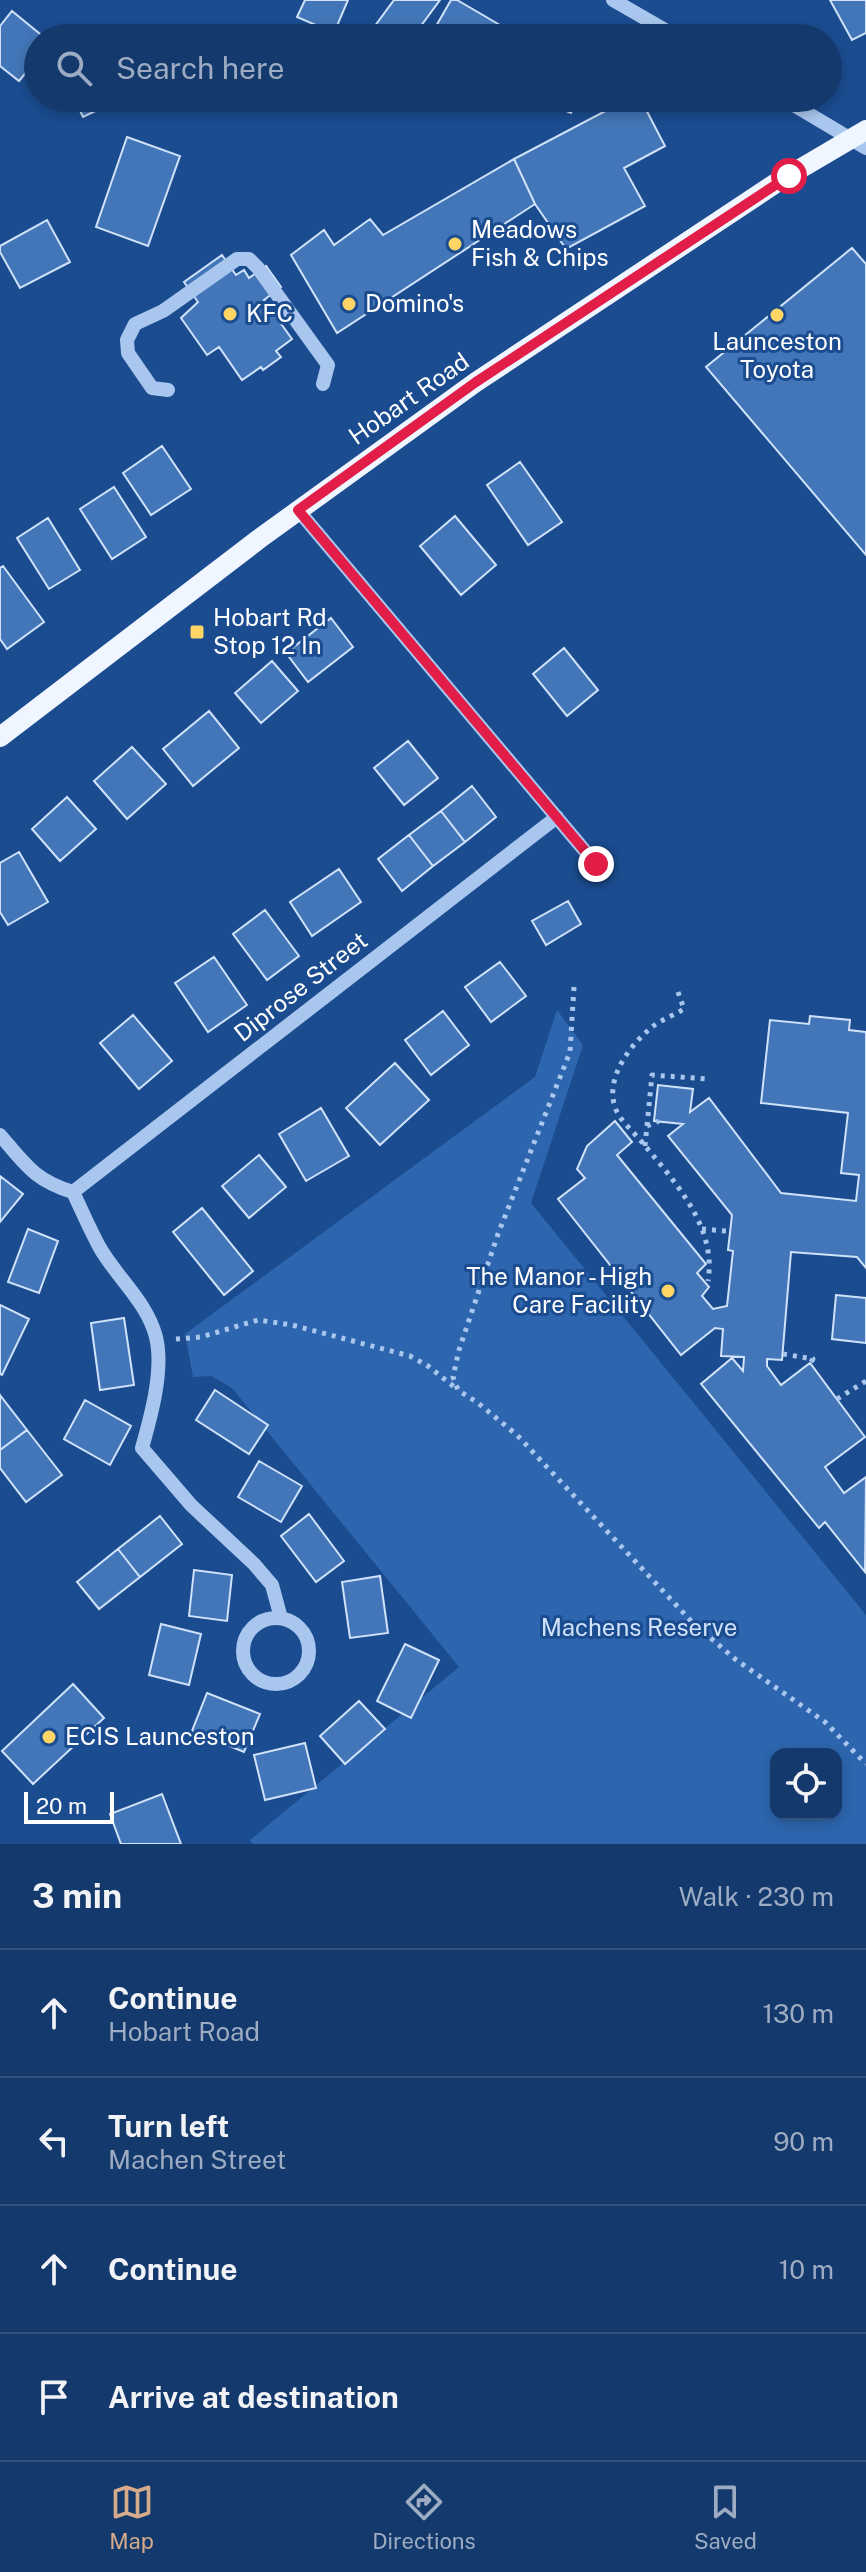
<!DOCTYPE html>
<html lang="en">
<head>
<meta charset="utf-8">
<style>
  :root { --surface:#14396c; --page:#1d4072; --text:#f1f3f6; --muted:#9dacc2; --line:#33537f; --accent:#d6ab8b }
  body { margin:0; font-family:"Public Sans",sans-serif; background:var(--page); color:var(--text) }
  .controls { position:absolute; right:24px; bottom:24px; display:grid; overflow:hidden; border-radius:16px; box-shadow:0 4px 12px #0003 }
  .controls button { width:72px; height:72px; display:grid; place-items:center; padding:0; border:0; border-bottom:2px solid var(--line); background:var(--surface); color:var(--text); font:40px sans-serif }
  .scale { position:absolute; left:24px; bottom:20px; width:90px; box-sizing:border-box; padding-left:8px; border:4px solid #fff; border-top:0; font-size:22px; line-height:28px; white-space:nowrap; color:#fff; -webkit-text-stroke:6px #1b4c90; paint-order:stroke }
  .stop { position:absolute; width:24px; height:24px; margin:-18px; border:6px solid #e11d48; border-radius:50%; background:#fff }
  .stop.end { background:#e11d48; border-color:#fff; box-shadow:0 2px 8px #0008 }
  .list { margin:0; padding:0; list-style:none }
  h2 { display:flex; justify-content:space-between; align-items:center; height:104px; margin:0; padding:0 32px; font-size:34px }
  h2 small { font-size:26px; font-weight:400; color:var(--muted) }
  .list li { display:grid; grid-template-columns:52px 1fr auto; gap:24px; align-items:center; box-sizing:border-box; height:128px; padding:0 32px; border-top:2px solid var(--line) }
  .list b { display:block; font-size:30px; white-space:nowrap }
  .list p { margin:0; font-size:26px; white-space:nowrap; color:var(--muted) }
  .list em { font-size:26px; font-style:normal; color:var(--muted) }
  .icon { flex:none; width:44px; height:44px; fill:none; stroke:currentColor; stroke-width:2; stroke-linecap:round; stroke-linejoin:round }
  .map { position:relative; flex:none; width:866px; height:1844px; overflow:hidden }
  .search { position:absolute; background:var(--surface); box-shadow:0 4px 12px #0003; left:24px; right:24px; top:24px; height:88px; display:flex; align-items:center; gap:20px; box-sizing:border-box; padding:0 28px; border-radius:44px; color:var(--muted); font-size:30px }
  .sheet { height:616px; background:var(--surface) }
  nav { display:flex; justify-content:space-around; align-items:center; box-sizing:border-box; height:112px; border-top:2px solid var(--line); background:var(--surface); font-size:22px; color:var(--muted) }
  nav a { display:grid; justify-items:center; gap:4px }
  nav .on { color:var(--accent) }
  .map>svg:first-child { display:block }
</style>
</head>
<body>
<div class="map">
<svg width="866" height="1844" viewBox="0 0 866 1844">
  <rect width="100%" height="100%" fill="#1b4c90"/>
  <path fill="#2d66ae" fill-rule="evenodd" d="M557,1010L583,1045L531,1203L866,1615V1844H253L250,1840L459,1667L232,1388L211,1376L193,1377L185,1334L535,1077ZM776,1754H836V1814H776Z"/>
  <path fill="#4376b8" stroke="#cfe2fa" stroke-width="2" d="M305,0H348L334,33L297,17Z
    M394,0H440L412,38H366Z
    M451,0H457L505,28L499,38H436L431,35Z
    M830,0H866V33L852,40Z
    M12,11L45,38H38V58L19,81L0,66V26Z
    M74,98H123L83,117Z
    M534,98H577L571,113Z
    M630,98H640L665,146L624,168L645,206L566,249L535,204L514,159Z
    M127,137L180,156L148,246L96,227Z
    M514,159L535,204L337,333L291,255L324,230L334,245L370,219L383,235Z
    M47,220L70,262L20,288L0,252V246Z
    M852,248L866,264V555L706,367Z
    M222,255L236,275L244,270L249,278L266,266L281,287L264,300L292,339L276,351L281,357L263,370L261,367L242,380L219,347L207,355L181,318L198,302L184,282Z
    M162,446L191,489L151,515L123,473Z
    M520,462L562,522L528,545L487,485Z
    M114,487L146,537L112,559L80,509Z
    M455,516L496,565L461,595L420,546Z
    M48,518L80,570L49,589L17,538Z
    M3,566L44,622L7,649L0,639V568Z
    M331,618L353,647L308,682L286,653Z
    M564,648L598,690L567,716L533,674Z
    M272,661L298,691L261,723L235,693Z
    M209,711L239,748L193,786L163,749Z
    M408,741L438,778L404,805L374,768Z
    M132,747L166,784L127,819L94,781Z
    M472,786L496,817L465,842L441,811Z
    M67,797L96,829L60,861L32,829Z
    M441,811L465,842L433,866L409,835Z
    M409,835L433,866L402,891L378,859Z
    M19,852L48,902L8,925L0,912V863Z
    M339,869L361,902L312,936L290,902Z
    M568,901L581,924L546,945L532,921Z
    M265,910L299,956L267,980L233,934Z
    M214,957L247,1005L208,1032L175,983Z
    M500,962L526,996L491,1022L465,987Z
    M443,1011L469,1045L431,1075L405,1040Z
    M133,1015L172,1061L139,1089L100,1043Z
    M810,1016L850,1020L849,1030L866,1032V1268L857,1257L791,1252L782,1360L767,1359V1366L781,1385L810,1363L865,1437L825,1467L844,1493L866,1477L865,1572L825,1522L819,1528L701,1384L732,1358L743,1371L744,1357L721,1356L723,1329L715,1328L681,1355L558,1199L585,1178L577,1169L587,1146L615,1121L632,1142L617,1155L706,1264L697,1273L709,1287L702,1296L713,1309L727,1306L733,1251L728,1250L732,1215L668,1136L683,1124L654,1121L658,1085L693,1089L690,1112L709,1098L781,1193L856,1201L859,1175L841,1173L848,1113L761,1103L770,1020L809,1024Z
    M395,1063L429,1100L380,1145L346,1108Z
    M321,1108L349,1156L306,1181L279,1134Z
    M259,1155L286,1187L249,1218L222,1186Z
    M0,1176L23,1194L0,1222Z
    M202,1208L253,1271L224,1295L173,1232Z
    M28,1229L58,1241L39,1293L8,1282Z
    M836,1295L866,1298V1343L832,1339Z
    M0,1305L29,1319L2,1375L0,1374Z
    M124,1318L134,1385L100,1390L91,1323Z
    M215,1390L268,1425L249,1454L196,1420Z
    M0,1395L27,1430L0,1450Z
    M85,1400L131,1426L110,1465L64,1439Z
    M27,1430L62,1475L26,1502L0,1468V1450Z
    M259,1461L302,1486L281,1522L238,1497Z
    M309,1514L344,1561L316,1582L281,1536Z
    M160,1516L182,1544L140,1577L118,1549Z
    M118,1549L140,1577L99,1609L77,1582Z
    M194,1570L232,1575L227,1621L189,1616Z
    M380,1576L388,1633L350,1638L342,1582Z
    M161,1624L201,1634L189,1685L149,1675Z
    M405,1644L439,1660L411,1718L377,1701Z
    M73,1684L104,1718L33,1784L2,1751Z
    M207,1693L260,1714L244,1752L192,1731Z
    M359,1701L385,1729L345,1764L320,1736Z
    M305,1743L316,1788L265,1800L254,1755Z
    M162,1794L181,1844H121L110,1814Z"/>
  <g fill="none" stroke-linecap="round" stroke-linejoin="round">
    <path stroke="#a9c7ee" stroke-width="5" stroke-dasharray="4 6" stroke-linecap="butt" d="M574,987L570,1052L498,1234L459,1350L453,1377L458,1390L478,1403L517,1435L692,1622L735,1659L825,1722L866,1764
      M678,992L684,1009C674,1015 661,1020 652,1027C630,1045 605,1078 615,1107C619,1120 633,1131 641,1141C674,1181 717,1226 708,1281
      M647,1126L652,1075L707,1079
      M645,1146L647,1126L659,1121
      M702,1229L726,1231
      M176,1339L201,1337L258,1320L292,1325L410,1356L428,1366L457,1389
      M783,1354L813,1359L808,1366
      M837,1399L866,1381"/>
    <path stroke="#a9c7ee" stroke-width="14" d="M613,0L679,38
      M782,98L866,148
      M168,390L152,388L128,353L127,340L135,324L163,311L237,259H249L258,268L328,365L323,384
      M298,510L596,864
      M0,1135C25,1164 34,1180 73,1192C82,1211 90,1230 100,1248C118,1279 147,1302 156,1337C164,1370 151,1416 142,1448L191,1505L254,1564L272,1585L281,1618
      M73,1192L557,817
      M243 1651a33 33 0 1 1 66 0a33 33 0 1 1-66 0Z"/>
    <path stroke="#f0f6ff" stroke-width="20" d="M0,737L259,539L476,382L776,183L866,130"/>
  </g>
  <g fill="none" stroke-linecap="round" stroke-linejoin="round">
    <path stroke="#e11d48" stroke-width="10" d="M596,864L298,510L476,382L789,176"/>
  </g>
  <g fill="#ffd566" stroke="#1b4c90" stroke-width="3">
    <circle cx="455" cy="244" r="8"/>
    <circle cx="349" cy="304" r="8"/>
    <circle cx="230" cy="314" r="8"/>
    <circle cx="777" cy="315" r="8"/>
    <rect x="189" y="624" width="16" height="16" rx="4"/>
    <circle cx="668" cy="1291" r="8"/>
    <circle cx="49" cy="1737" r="8"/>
  </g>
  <g text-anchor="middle" stroke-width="6" stroke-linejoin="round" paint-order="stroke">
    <g font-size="24" fill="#fff" stroke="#1b4c90" text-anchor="start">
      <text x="471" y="238">Meadows<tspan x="471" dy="28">Fish &amp; Chips</tspan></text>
      <text x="365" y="312">Domino's</text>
      <text x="246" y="322">KFC</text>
      <text x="777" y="350" text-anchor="middle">Launceston<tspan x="777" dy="28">Toyota</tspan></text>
      <text x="213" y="626">Hobart Rd<tspan x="213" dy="28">Stop 12 In</tspan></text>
      <text x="652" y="1285" text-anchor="end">The Manor - High<tspan x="652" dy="28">Care Facility</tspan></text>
      <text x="65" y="1745">ECIS Launceston</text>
    </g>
    <g font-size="24" fill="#fff" stroke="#1b4c90">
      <text transform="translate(409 399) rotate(-35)" y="8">Hobart Road</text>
      <text transform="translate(301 987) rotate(-38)" y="8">Diprose Street</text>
    </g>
    <g font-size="24" fill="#cfe2fa" stroke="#1b4c90">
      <text x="639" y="1636">Machens Reserve</text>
    </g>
  </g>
</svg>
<div class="controls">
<button><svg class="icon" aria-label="locate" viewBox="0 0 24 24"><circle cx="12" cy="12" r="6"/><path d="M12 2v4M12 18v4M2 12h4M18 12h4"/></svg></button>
</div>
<div class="scale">20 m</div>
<div class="stop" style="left:789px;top:176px"></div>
<div class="stop end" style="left:596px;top:864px"></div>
<div class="search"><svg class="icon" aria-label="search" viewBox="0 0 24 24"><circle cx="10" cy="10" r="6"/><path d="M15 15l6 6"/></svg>Search here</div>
</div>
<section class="sheet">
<h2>3 min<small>Walk · 230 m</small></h2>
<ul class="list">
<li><svg class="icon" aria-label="ahead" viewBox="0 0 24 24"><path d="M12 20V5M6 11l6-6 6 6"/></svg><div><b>Continue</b><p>Hobart Road</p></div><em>130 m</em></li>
<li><svg class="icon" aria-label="left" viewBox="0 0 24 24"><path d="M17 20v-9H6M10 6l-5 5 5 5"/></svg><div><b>Turn left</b><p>Machen Street</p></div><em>90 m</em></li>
<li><svg class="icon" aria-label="ahead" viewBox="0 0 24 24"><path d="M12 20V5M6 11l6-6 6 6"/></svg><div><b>Continue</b></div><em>10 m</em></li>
<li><svg class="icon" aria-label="arrive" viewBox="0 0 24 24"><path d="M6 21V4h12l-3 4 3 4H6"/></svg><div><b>Arrive at destination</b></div></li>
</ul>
</section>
<nav>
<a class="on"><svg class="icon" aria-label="map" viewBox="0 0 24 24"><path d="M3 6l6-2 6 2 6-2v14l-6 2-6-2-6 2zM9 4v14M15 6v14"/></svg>Map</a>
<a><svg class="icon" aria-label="directions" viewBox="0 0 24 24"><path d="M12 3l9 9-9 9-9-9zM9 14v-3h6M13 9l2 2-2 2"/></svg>Directions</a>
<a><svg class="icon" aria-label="saved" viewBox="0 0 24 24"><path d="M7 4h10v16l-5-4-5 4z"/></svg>Saved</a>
</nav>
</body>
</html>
